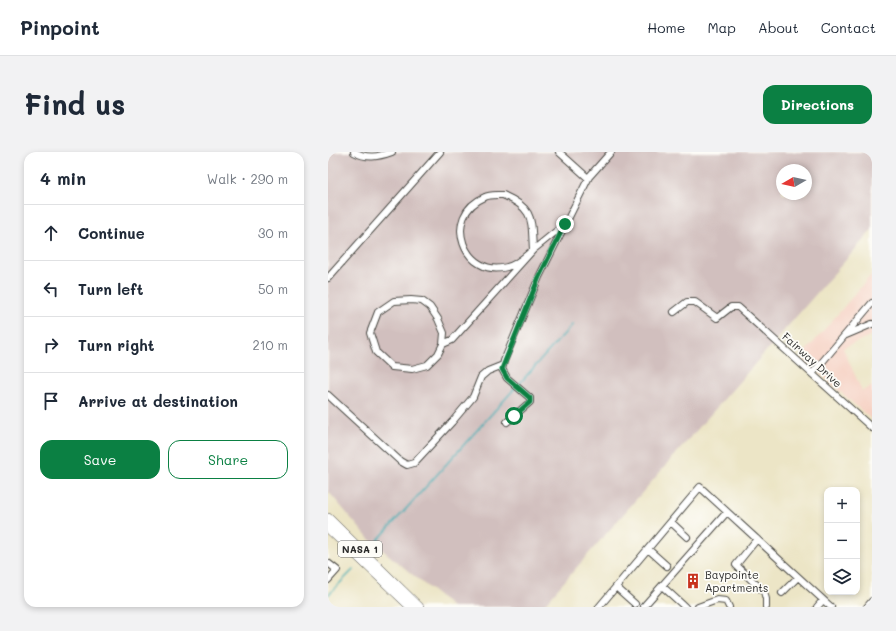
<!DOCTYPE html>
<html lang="en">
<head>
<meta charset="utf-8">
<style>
  :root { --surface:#fff; --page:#f2f2f3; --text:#1f2937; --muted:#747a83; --line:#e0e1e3; --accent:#0b8043 }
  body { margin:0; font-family:Mali,sans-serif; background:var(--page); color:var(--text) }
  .controls { position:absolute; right:12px; bottom:12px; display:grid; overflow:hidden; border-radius:8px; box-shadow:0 2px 6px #0003 }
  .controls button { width:36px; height:36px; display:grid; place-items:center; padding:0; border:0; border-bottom:1px solid var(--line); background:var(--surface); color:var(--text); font:20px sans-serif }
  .compass { position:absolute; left:448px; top:12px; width:36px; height:36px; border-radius:50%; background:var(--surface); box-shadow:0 2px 6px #0003; rotate:261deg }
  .stop { position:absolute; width:12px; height:12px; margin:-9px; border:3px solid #0b8043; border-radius:50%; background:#fff }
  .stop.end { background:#0b8043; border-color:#fff; box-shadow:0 1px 4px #0008 }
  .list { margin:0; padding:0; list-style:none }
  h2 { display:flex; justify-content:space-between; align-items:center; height:52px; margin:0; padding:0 16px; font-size:17px }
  h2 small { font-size:13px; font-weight:400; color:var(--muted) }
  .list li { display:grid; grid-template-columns:26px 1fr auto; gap:12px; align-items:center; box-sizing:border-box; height:56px; padding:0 16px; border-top:1px solid var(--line) }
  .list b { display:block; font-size:15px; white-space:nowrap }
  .list em { font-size:13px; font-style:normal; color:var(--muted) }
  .actions { display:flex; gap:8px; padding:12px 16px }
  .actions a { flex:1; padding:9px 0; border:1px solid var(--accent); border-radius:12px; text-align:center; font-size:14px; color:var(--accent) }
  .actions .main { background:var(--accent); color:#fff }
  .icon { flex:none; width:22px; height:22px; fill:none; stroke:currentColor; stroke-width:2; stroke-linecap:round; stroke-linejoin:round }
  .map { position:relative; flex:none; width:544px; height:455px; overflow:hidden; border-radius:12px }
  header { display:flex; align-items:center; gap:24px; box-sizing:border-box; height:56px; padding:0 20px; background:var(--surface); border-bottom:1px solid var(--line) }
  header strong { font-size:19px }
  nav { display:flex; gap:22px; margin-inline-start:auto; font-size:14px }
  .intro { display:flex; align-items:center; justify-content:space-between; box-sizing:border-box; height:96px; padding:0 24px }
  h1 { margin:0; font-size:28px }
  .button { padding:10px 18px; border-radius:12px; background:var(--accent); color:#fff; font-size:14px; font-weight:700 }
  main { display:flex; gap:24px; padding:0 24px }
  aside { flex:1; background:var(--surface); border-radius:12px; box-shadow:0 2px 6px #0003 }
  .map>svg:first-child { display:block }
</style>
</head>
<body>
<header>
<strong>Pinpoint</strong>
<nav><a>Home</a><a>Map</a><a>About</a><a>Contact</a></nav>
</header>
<div class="intro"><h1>Find us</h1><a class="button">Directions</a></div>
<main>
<aside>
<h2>4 min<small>Walk · 290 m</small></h2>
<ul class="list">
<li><svg class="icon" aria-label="ahead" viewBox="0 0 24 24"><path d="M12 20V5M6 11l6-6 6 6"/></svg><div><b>Continue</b></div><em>30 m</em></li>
<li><svg class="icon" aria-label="left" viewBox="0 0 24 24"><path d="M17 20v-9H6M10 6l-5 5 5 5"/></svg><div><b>Turn left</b></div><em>50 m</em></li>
<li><svg class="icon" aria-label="right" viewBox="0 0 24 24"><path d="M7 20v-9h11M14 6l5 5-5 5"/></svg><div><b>Turn right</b></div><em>210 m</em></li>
<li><svg class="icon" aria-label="arrive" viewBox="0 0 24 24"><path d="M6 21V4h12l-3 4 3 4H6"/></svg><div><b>Arrive at destination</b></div></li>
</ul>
<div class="actions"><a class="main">Save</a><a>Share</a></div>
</aside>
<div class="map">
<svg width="544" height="455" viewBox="0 0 544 455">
  <rect width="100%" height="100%" fill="#fdfcf7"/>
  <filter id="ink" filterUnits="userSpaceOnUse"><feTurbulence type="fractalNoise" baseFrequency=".025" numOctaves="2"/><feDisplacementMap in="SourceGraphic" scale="8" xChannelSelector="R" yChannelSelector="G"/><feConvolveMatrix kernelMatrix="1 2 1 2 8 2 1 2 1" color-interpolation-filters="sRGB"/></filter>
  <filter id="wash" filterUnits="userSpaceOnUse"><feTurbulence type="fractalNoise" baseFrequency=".012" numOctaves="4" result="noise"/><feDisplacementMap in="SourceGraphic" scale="16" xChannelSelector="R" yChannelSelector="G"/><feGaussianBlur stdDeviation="0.9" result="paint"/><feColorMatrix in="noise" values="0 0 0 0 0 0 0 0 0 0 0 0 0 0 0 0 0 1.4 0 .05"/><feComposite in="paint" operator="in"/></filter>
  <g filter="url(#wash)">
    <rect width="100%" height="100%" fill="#ece5c6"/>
    <path fill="#f6d2c4" d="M544,122V183L515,196L534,239L544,234V268L473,205Z"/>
    <path fill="#d1bfbe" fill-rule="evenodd" d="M0,0H544V78L214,455H124L40,386L0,339ZM454,18H478V42H454Z"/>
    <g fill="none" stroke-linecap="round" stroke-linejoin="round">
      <path stroke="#3aacb3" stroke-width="1.5" d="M191,232L245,172
        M46,395L49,389L188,235
        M0,443L25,418"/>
    </g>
  </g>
  <g filter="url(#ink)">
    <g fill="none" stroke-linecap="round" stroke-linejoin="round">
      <defs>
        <path id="minor" d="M26,0C39,7 50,5 64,0
          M231,0L260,26L283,0
          M175,43C207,57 203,67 205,98C197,104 189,113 179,115C137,127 112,64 157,45C162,42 170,43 175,43Z
          M0,126L112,0
          M346,160L359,150H367L389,166L403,155H410L544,276
          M518,183L544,172
          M115,192L116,181L110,167L102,155L94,149L83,148L66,149L50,160L42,181L48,200L64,215L84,217L99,213L110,202L115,192L124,188L205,98L237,72
          M484,222L544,151
          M0,243L72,309L79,313L86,311L124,270L145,245L153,225L160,219L175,213
          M179,270L202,250V246L179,226L174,217L176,209L211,125L261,25
          M343,370L359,385
          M429,387L408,413L436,440L438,447V455
          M320,397L339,414
          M0,411L9,418L0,428
          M334,434L357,455
          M288,435L307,452
          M454,441L470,425
          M316,454L399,360
          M271,455L372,335L503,455
          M370,455L389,448L398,449L401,455
          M489,455L495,448
          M539,455L544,449"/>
        <path id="highway" d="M0,366L91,455
          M0,376L82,454"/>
      </defs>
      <use href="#minor" stroke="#484742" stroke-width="8"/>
      <use href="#highway" stroke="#484742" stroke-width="10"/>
      <use href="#minor" stroke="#fff" stroke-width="6"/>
      <use href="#highway" stroke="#fff" stroke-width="9"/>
    </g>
  </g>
  <g fill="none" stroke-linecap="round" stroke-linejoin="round" filter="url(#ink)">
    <path stroke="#0b8043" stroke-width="5" d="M186,264L202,250V246L179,226L174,217L211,125L237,72"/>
  </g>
  <defs>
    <symbol id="building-bare" viewBox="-9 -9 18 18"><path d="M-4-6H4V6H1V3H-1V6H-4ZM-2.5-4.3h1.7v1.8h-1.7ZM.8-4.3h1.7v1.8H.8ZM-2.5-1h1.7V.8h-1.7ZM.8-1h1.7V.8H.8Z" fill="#c8321e" stroke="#fdfcf7" stroke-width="2.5" paint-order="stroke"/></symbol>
  </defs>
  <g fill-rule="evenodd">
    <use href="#building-bare" x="354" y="418" width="22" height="22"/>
  </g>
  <g text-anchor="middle" stroke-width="3.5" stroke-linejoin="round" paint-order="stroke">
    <rect fill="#fdfcf7" stroke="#6a6a68" stroke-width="1" x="10" y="389" width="44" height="16" rx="3"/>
    <g font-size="10" font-weight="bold" fill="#2b2b2b">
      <text x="32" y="401">NASA 1</text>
    </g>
    <g font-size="11" fill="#2b2b2b" stroke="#fdfcf7">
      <text transform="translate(484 208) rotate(42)" y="4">Fairway Drive</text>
    </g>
    <g font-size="11" fill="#2b2b2b" stroke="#fdfcf7" text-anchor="start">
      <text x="377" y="427">Baypointe<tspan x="377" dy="13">Apartments</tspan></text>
    </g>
  </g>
</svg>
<div class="controls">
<button>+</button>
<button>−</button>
<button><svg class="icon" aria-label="layers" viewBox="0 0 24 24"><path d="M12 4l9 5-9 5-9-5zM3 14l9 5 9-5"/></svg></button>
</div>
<svg class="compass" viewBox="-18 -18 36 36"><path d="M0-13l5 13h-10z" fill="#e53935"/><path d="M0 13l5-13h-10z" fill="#747a83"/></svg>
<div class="stop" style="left:186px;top:264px"></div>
<div class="stop end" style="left:237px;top:72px"></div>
</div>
</main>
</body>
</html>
